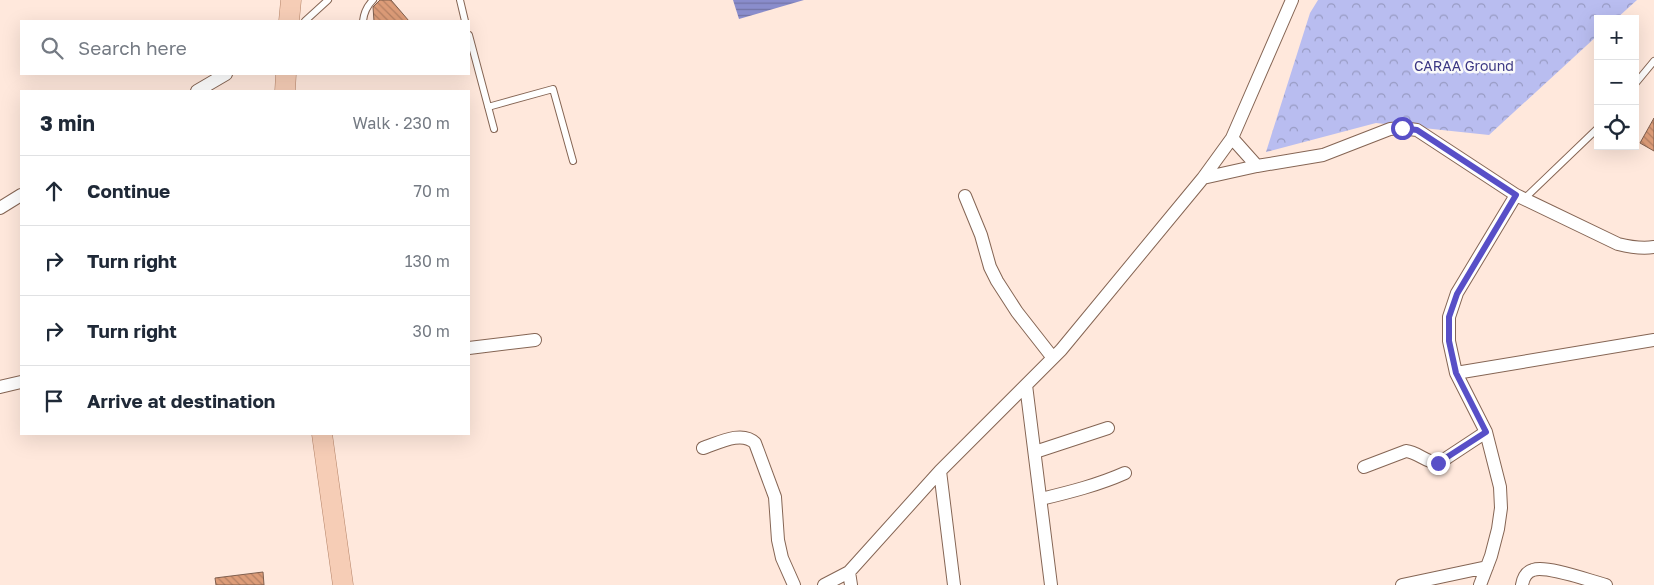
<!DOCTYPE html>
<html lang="en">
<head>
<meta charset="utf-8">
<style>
  :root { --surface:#fff; --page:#f6f6f7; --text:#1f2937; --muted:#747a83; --line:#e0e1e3 }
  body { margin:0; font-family:"Golos Text",sans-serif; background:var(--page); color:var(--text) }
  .controls { position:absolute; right:15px; top:15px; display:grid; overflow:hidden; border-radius:0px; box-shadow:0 5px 20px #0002 }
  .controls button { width:45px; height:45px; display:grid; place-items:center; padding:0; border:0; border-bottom:1px solid var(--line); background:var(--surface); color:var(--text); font:25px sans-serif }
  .stop { position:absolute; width:15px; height:15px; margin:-11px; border:4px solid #584fc7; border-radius:50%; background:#fff }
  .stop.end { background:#584fc7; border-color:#fff; box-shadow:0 1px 5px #0008 }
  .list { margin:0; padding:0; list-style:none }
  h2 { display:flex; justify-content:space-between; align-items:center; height:65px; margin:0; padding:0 20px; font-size:21px }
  h2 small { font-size:16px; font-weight:400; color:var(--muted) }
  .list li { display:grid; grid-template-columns:32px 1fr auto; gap:15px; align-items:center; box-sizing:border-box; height:70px; padding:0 20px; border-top:1px solid var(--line) }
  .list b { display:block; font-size:19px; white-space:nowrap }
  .list em { font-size:16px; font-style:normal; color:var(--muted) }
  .icon { flex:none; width:28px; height:28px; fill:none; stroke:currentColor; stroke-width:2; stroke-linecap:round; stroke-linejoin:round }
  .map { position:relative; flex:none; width:1654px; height:585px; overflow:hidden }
  .search { position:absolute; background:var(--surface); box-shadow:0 5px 20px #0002; left:20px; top:20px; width:450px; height:55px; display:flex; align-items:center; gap:12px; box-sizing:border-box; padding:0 18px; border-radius:0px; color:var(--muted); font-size:19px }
  .panel { position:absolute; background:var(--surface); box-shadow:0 5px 20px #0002; left:20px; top:90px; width:450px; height:345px; border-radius:0px }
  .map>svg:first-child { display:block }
</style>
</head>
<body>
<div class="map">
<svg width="1654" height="585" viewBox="0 0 1654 585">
  <defs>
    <pattern id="forest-crowns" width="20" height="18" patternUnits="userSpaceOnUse" patternTransform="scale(1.25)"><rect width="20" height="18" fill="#b9bdf0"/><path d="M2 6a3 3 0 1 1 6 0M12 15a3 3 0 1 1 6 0" fill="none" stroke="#989bc3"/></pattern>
    <pattern id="water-rules" width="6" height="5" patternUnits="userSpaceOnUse" patternTransform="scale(1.25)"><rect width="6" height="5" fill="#8a8dcc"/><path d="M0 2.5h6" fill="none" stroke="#7374a6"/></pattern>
    <pattern id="building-back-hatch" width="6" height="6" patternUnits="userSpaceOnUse" patternTransform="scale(1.25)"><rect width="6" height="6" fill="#dd9c78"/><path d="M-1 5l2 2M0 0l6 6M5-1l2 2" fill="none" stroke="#b58063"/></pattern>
  </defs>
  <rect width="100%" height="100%" fill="#ffe8dc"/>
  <path fill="url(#forest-crowns)" d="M1318,0H1637L1616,19H1598V35L1489,135L1376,123L1266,152L1310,13Z"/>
  <path fill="url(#water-rules)" d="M733,0H804L739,19Z"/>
  <path fill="url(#building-back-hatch)" stroke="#7f5e4d" d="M380,0H391L409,21H374L373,7Z
    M1654,118V151L1640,143Z
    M263,572L264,585H216L215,578Z"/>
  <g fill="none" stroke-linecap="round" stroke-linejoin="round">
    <defs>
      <path id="lane" d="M460,0L465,21
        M305,21L328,0
        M363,21C364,12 367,6 373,0
        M469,35L494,129
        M1635,84L1654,61
        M488,107L553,89L573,161
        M1524,199L1598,128"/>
      <path id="street" d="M197,91L226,74
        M1232,138L1257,166
        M1203,178L1232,138L1292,0
        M965,196L981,235L990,267L997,281L1017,312L1053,358
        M0,208L21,195
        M469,348L535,340
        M1456,373L1654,340
        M1026,385L1051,585
        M0,387L21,382
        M703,448C718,443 742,430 755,443L775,497L778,540L782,558L794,585
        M1035,452L1108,428
        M1364,467L1406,451C1418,452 1426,463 1439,463L1486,432
        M940,471L954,585
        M1041,499C1070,492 1098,485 1125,473
        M849,572L851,585
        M824,585L849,572L940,471L1061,350L1203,178L1257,166L1323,155L1390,129L1402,128L1417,130L1516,195L1618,244C1630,247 1641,249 1654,247
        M1402,585L1487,567
        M1480,585L1491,556L1498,529L1501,508L1500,487L1486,432L1456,373L1449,341V317L1457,293L1516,195
        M1522,585C1523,579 1526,572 1533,570C1547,565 1590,581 1606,585"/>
      <path id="primary" d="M289,21L291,0
        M285,91L286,74
        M322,434L343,585"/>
    </defs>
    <use href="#lane" stroke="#856554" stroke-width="8"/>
    <use href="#street" stroke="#856554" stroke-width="14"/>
    <use href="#primary" stroke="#b48368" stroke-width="21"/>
    <use href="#lane" stroke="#fff" stroke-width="6"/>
    <use href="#street" stroke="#fff" stroke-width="12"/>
    <use href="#primary" stroke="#f6cdb6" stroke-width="20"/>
  </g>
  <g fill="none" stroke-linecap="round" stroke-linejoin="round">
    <path stroke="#584fc7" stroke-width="6" d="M1402,128L1417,130L1516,195L1457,294L1449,317V341L1456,373L1486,432L1438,463"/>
  </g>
  <g text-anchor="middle" stroke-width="5" stroke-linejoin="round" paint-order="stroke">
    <g font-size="14" fill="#3b3783" stroke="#fafafa">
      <text x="1464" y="71">CARAA Ground</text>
    </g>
  </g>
</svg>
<div class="controls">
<button>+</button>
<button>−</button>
<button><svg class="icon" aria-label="locate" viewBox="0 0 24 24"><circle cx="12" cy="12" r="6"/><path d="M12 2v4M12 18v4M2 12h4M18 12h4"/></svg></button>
</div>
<div class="stop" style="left:1402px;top:128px"></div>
<div class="stop end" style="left:1438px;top:463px"></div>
<div class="search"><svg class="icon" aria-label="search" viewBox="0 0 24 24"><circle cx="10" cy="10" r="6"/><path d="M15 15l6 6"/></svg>Search here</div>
<section class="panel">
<h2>3 min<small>Walk · 230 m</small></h2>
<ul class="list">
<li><svg class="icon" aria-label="ahead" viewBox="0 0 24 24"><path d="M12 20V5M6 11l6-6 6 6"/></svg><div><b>Continue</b></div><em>70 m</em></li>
<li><svg class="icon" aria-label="right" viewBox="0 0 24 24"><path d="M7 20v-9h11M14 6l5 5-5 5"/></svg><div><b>Turn right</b></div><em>130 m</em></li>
<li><svg class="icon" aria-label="right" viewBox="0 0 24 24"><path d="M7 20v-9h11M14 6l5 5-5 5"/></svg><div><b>Turn right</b></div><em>30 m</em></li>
<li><svg class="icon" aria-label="arrive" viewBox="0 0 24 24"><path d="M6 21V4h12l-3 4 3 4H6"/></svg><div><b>Arrive at destination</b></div></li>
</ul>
</section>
</div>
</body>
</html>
